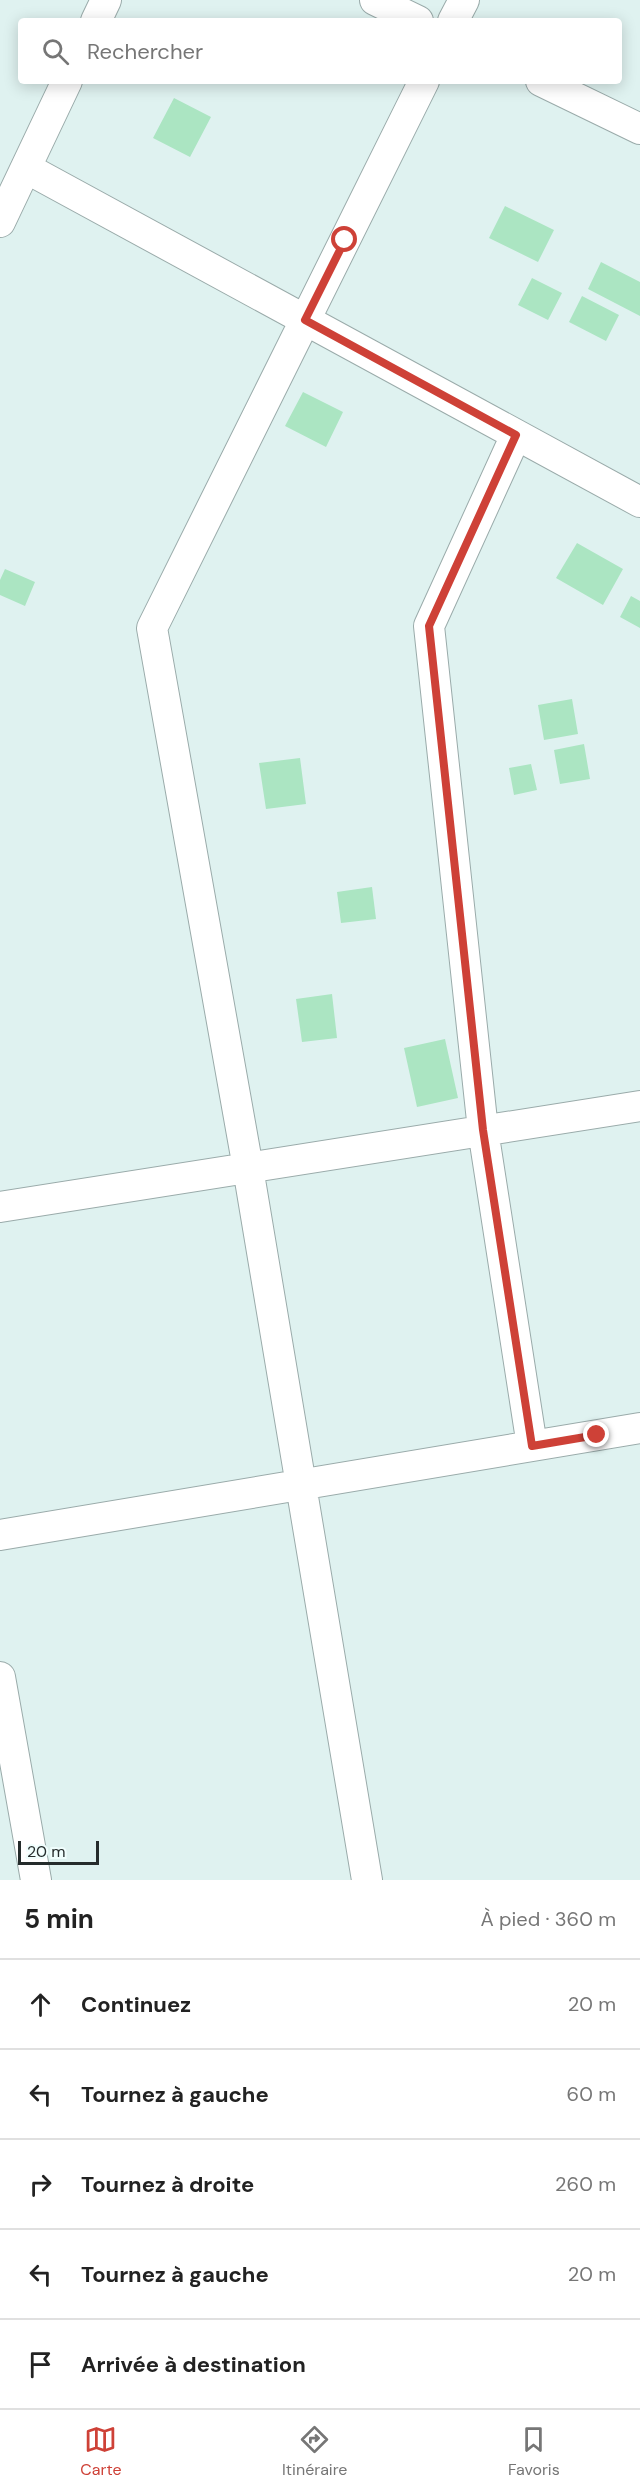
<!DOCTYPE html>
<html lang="fr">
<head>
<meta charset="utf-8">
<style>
  :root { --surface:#fff; --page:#f6f6f6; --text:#222; --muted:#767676; --line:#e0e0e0; --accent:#ce4137 }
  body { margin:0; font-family:"DM Sans",sans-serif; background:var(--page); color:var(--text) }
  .scale { position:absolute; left:18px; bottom:15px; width:81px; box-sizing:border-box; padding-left:6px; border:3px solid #252c2c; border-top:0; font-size:16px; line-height:21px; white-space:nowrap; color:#252c2c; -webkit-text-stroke:4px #f0fefd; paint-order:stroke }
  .stop { position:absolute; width:18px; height:18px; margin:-14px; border:4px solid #ce4137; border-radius:50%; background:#fff }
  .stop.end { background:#ce4137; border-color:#fff; box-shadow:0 2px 6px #0008 }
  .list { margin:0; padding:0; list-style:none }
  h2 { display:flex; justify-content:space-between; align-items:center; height:78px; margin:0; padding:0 24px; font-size:26px }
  h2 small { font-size:20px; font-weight:400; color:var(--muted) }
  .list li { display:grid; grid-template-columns:39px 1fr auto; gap:18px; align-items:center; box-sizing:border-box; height:90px; padding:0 24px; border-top:2px solid var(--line) }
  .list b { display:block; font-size:22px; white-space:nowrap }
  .list em { font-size:20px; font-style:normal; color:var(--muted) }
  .icon { flex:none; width:33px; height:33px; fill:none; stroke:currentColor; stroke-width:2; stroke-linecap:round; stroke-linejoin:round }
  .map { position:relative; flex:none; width:640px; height:1880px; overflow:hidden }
  .search { position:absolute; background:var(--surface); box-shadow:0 3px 15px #0003; left:18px; right:18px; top:18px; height:66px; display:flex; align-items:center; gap:15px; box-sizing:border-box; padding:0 21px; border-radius:6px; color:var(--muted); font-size:22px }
  .sheet { height:528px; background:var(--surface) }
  nav { display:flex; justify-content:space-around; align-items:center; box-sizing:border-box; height:84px; border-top:2px solid var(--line); background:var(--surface); font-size:16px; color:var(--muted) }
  nav a { display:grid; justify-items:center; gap:3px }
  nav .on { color:var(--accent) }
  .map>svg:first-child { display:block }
</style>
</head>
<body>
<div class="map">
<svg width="640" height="1880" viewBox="0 0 640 1880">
  <rect width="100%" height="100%" fill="#dff2f0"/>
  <path fill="#abe5c2" d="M174,98L211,117L190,157L153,138Z
    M505,206L554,230L538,262L489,238Z
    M601,262L640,282V316L588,289Z
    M532,278L562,293L548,320L518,305Z
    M582,296L619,315L606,341L569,322Z
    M303,392L343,412L326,447L285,426Z
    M577,543L623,569L603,605L556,578Z
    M5,569L35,582L25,606L0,595V580Z
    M631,596L640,601V628L620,617Z
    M572,699L578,734L544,740L538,705Z
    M584,744L590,779L560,784L554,750Z
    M300,758L306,804L266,809L259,763Z
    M531,764L537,790L514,795L509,768Z
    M372,887L376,919L341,923L337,892Z
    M332,994L337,1038L302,1042L296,999Z
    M445,1039L458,1098L417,1107L404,1048Z"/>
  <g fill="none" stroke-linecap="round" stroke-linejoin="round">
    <defs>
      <path id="minor" d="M375,0L418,21
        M96,21L106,0
        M453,21L464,0
        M541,81L640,129
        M26,168L640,502
        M0,222L67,81
        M516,435L429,626L483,1130L532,1446
        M0,1207L640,1106
        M0,1535L640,1428
        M0,1677L36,1880
        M367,1880L248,1168L152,628L424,81"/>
    </defs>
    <use href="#minor" stroke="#9aabaa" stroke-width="32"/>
    <use href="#minor" stroke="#fff" stroke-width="30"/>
  </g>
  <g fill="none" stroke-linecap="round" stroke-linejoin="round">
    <path stroke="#ce4137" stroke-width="8" d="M345,240L305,320L516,435L429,626L483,1130L532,1446L597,1435"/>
  </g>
</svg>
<div class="scale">20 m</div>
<div class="stop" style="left:345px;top:240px"></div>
<div class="stop end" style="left:597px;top:1435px"></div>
<div class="search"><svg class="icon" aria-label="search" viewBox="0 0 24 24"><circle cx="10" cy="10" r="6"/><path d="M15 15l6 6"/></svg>Rechercher</div>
</div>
<section class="sheet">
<h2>5 min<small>À pied · 360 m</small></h2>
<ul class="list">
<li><svg class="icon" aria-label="ahead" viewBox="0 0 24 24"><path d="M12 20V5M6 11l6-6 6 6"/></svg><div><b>Continuez</b></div><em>20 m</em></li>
<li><svg class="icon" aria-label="left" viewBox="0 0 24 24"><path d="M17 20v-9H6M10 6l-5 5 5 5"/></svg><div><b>Tournez à gauche</b></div><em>60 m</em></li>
<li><svg class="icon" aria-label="right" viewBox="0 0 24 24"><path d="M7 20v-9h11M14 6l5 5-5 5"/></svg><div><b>Tournez à droite</b></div><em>260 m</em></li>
<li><svg class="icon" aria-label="left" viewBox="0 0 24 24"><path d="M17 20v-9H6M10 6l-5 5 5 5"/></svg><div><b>Tournez à gauche</b></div><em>20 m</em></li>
<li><svg class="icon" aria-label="arrive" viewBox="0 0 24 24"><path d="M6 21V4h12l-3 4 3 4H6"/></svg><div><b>Arrivée à destination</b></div></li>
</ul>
</section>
<nav>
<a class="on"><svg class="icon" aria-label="map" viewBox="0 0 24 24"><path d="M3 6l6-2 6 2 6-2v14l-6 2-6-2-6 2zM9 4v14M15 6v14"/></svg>Carte</a>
<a><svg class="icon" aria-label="directions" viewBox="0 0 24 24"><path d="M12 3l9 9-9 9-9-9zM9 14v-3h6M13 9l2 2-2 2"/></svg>Itinéraire</a>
<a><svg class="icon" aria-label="saved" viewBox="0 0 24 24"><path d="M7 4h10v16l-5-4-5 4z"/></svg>Favoris</a>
</nav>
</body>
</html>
